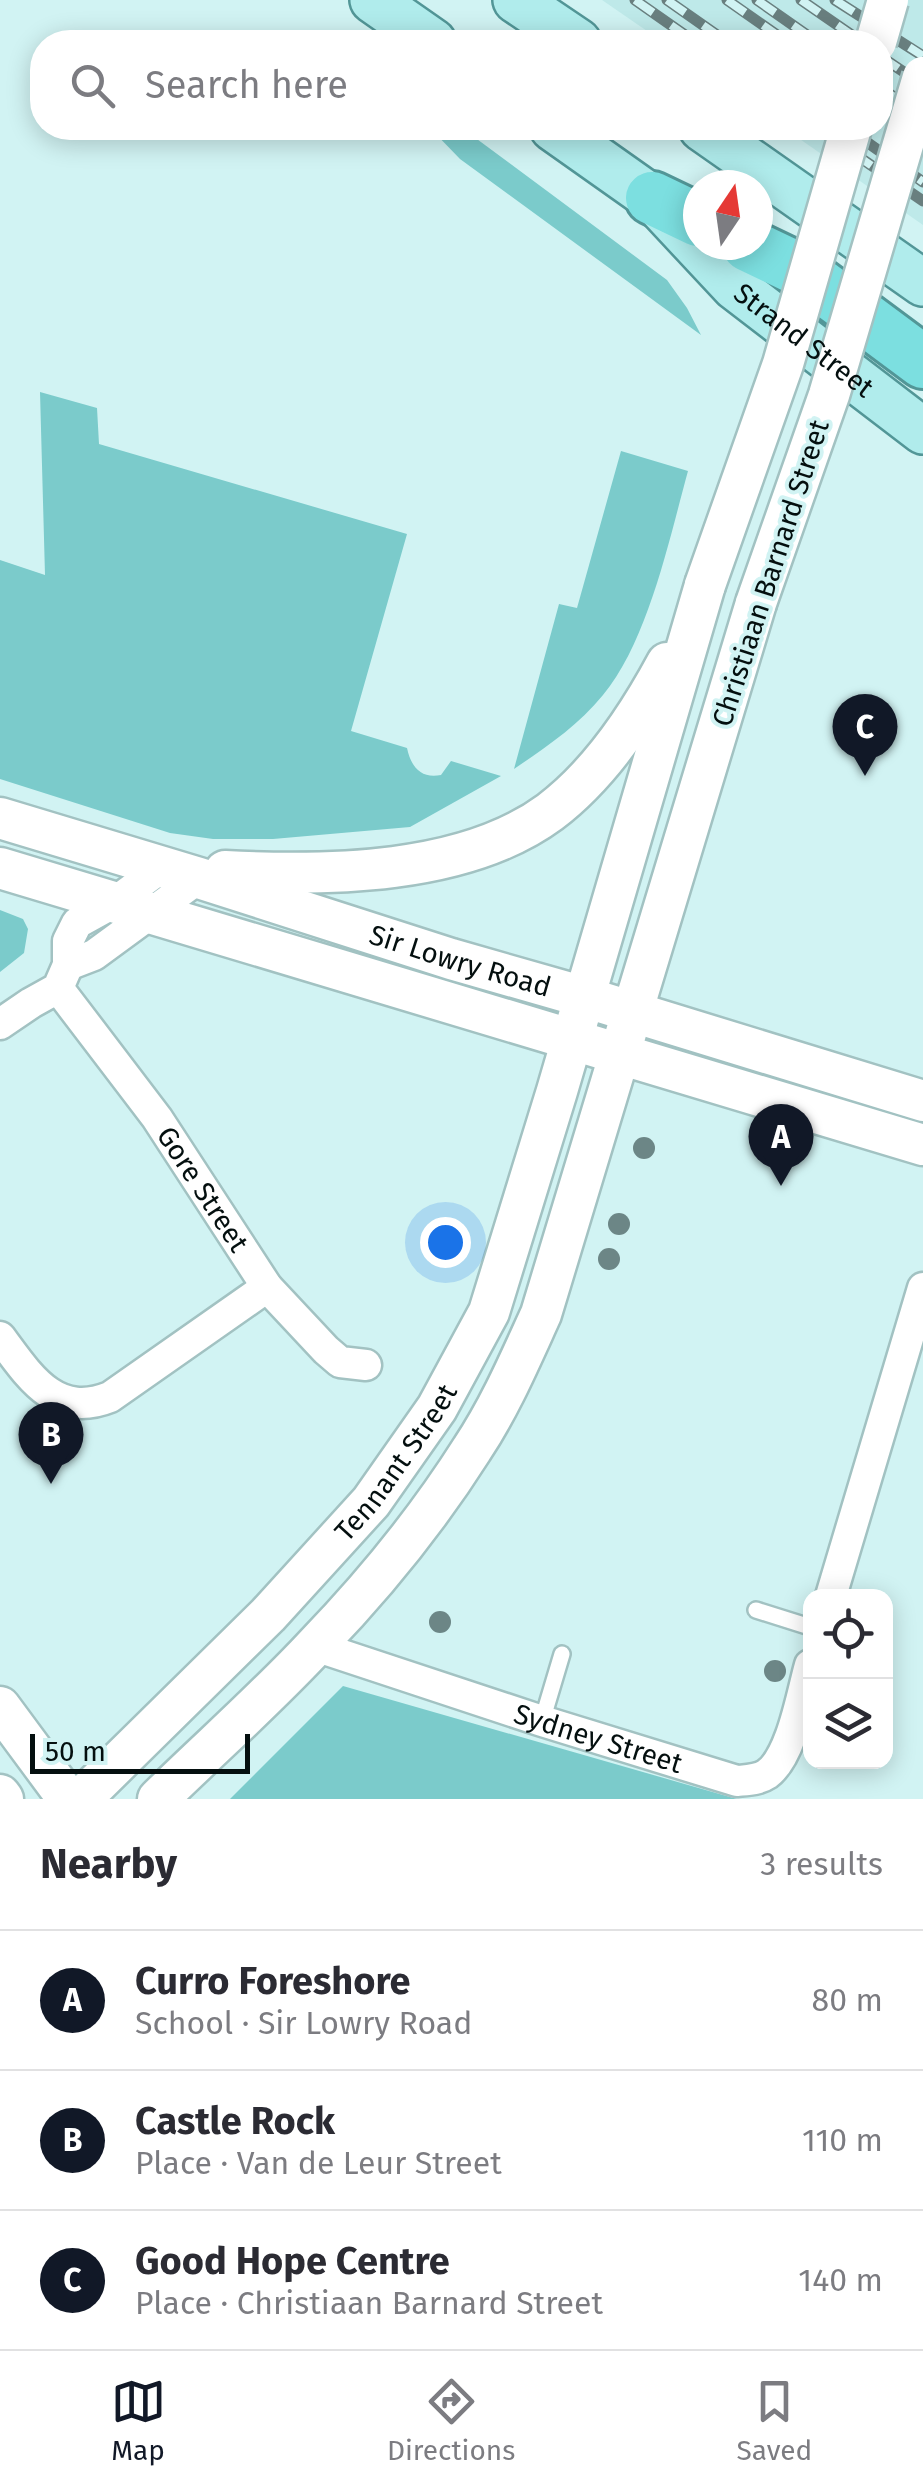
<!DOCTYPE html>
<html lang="en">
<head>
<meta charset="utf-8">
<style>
  :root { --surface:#fff; --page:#f7f7f7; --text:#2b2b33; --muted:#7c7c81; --line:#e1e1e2; --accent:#111827 }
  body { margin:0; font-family:"Fira Sans",sans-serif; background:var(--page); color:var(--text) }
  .controls { position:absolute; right:30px; bottom:30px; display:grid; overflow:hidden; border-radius:20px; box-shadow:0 5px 25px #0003 }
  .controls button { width:90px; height:90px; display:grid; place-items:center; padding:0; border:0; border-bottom:2px solid var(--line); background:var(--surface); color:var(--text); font:50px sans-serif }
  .compass { position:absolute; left:683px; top:170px; width:90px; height:90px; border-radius:50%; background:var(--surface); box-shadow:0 5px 25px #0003; rotate:13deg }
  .scale { position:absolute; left:30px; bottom:25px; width:220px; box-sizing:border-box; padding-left:10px; border:5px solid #040f0f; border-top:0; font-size:28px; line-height:35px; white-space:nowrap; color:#040f0f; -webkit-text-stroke:8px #d1f3f3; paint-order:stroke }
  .you { position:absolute; left:445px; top:1242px; width:35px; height:35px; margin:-25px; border:8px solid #fff; border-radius:50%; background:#1a73e8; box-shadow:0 0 0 15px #1a73e833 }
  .badge { display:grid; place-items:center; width:65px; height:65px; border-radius:50%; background:var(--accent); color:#fff; font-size:32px; font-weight:700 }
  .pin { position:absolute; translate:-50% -82px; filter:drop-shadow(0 2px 5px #0008) }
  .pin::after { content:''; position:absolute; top:52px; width:35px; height:30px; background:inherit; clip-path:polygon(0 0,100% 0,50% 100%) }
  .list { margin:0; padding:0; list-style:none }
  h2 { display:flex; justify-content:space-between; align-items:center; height:130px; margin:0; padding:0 40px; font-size:42px }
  h2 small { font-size:32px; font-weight:400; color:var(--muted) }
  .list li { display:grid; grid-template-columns:65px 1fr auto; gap:30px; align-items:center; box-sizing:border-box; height:140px; padding:0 40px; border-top:2px solid var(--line) }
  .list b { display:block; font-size:38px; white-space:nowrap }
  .list p { margin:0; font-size:32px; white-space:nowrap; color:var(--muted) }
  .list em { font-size:32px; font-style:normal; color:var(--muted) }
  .icon { flex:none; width:55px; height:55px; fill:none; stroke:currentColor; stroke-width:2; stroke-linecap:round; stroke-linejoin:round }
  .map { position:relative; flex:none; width:923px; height:1799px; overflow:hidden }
  .search { position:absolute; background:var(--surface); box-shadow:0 5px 25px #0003; left:30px; right:30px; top:30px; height:110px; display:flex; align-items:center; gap:25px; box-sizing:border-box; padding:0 35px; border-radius:40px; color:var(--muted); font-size:38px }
  .sheet { height:550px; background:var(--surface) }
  nav { display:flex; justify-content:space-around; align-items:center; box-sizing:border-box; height:140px; border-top:2px solid var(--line); background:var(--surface); font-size:28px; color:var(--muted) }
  nav a { display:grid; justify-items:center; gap:5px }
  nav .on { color:var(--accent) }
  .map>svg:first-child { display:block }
</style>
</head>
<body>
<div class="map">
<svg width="923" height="1799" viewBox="0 0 923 1799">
  <rect width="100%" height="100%" fill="#d1f3f3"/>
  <path fill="#bee9e9" d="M602,0H923V225L784,128H880V42H663Z"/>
  <path fill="#7bcbcb" d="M430,128H462L667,280L687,308L701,335L460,159Z
    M40,392L97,408L99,444L407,534L351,731L407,748C411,767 421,779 441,775L451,761L501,776L410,827L273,839H213L170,833L0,779V560L45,575Z
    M621,451L688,471C669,540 648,641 603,695C578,726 546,747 514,769L559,604L577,608Z
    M0,910L23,919L28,929L24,953L0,972Z
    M343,1686L737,1799H230Z"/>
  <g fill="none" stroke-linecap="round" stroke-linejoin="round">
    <defs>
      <path id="lane" d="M756,1610L810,1627
        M542,1721L562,1654"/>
      <g id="street">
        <path d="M68,965L94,955L199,878"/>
        <path id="s1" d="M58,988L157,1118L267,1287L326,1350L340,1362L366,1365"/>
        <path d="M0,1024L31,1003L58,988L68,965V941L77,923L115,902L162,867"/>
        <path d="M0,1337C29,1376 55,1419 110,1397L267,1287"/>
        <path d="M831,1596L923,1288"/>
        <path id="s2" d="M315,1646L542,1721L737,1781C748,1780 758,1780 767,1774C792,1756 802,1693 810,1665"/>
      </g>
      <g id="secondary">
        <path id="s3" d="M0,818L199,878L451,959L584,997L923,1101"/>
        <path d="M0,868L923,1145"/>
        <path d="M225,871C327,876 465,875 550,812C599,775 638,717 667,663"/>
        <path d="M0,1707L68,1799"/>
        <path d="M0,1795L3,1799"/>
        <path id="s4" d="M81,1799L268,1615L371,1502L437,1408L489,1312L557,1091L705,585"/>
        <path d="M158,1799C210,1748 266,1699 316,1645C374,1585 427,1520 472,1449C500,1407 520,1360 541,1314L756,603"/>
      </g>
      <g id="primary">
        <path d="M373,0L433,42"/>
        <path d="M516,0L578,42"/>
        <path id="s5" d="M553,128L652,198L735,287L923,431"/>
        <path d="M702,128L923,283"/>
      </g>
      <path id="highway" d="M652,198L698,220
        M748,245L798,269L923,362"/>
    </defs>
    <use href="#lane" stroke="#a2c2c2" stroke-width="20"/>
    <use href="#street" stroke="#a2c2c2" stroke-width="35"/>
    <use href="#secondary" stroke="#a2c2c2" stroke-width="45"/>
    <use href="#primary" stroke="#529697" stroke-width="50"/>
    <use href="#highway" stroke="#529697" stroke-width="58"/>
    <use href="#lane" stroke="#fff" stroke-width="15"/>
    <use href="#street" stroke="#fff" stroke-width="30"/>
    <use href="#secondary" stroke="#fff" stroke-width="40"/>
    <use href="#primary" stroke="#b0ecec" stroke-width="45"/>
    <use href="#highway" stroke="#7cdfe0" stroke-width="52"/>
    <defs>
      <path id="rail" d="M635,0L695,42
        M667,0L727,42
        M727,0L787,42
        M757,0L817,42
        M801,0L862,42
        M835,0L923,56
        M880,56L923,85
        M880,87L923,118
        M880,109L923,139
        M817,128L923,201
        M847,128L923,182"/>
    </defs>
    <use href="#rail" stroke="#697f7f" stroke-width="11"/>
    <use href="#rail" stroke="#d1f3f3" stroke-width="8" stroke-dasharray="22" stroke-linecap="butt"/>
    <defs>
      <path id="secondary-bridge" d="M876,42L888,0
        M705,585L783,364L851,128
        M756,603L829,395L923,77"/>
    </defs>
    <use href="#secondary-bridge" stroke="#a2c2c2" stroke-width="45" stroke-linecap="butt"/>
    <use href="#secondary-bridge" stroke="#fff" stroke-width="40"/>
  </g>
  <g fill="#6c8686">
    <circle cx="644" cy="1148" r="11"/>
    <circle cx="619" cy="1224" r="11"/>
    <circle cx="609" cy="1259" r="11"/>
    <circle cx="440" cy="1622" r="11"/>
    <circle cx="775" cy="1671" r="11"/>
  </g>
  <g text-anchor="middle" stroke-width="8" stroke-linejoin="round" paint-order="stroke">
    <g font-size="28" fill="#040f0f" stroke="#d1f3f3">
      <text dy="10" stroke="none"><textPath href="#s5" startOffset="330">Strand Street</textPath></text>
      <text transform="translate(770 573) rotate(-72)" y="10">Christiaan Barnard Street</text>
      <text dy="10" stroke="none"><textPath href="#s3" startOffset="482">Sir Lowry Road</textPath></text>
      <text dy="10" stroke="none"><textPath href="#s1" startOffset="248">Gore Street</textPath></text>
      <text dy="10" stroke="none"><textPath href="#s4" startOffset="462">Tennant Street</textPath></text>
      <text dy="10" stroke="none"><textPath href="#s2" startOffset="298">Sydney Street</textPath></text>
    </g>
  </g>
</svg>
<div class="controls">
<button><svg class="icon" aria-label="locate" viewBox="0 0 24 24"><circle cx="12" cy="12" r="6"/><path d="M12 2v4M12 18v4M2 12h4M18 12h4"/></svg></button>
<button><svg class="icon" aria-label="layers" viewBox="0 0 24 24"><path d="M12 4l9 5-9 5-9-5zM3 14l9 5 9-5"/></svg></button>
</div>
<svg class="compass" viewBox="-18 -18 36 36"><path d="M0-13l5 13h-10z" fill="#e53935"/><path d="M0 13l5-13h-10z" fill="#7c7c81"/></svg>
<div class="scale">50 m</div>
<div class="you"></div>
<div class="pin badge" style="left:781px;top:1186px">A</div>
<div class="pin badge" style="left:51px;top:1484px">B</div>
<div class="pin badge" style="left:865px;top:776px">C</div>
<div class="search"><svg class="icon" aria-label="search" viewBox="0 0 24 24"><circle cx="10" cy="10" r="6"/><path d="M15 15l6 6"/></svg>Search here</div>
</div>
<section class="sheet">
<h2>Nearby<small>3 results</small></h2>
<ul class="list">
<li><span class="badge">A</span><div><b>Curro Foreshore</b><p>School · Sir Lowry Road</p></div><em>80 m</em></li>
<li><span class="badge">B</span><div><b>Castle Rock</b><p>Place · Van de Leur Street</p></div><em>110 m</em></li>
<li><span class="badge">C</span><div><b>Good Hope Centre</b><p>Place · Christiaan Barnard Street</p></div><em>140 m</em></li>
</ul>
</section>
<nav>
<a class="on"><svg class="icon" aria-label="map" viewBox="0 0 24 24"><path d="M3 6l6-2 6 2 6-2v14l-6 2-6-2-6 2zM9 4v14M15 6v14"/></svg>Map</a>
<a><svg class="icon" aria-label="directions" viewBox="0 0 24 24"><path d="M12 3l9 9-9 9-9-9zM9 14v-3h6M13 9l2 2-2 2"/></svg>Directions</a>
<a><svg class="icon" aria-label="saved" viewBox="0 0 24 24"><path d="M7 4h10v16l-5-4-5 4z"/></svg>Saved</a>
</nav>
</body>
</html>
